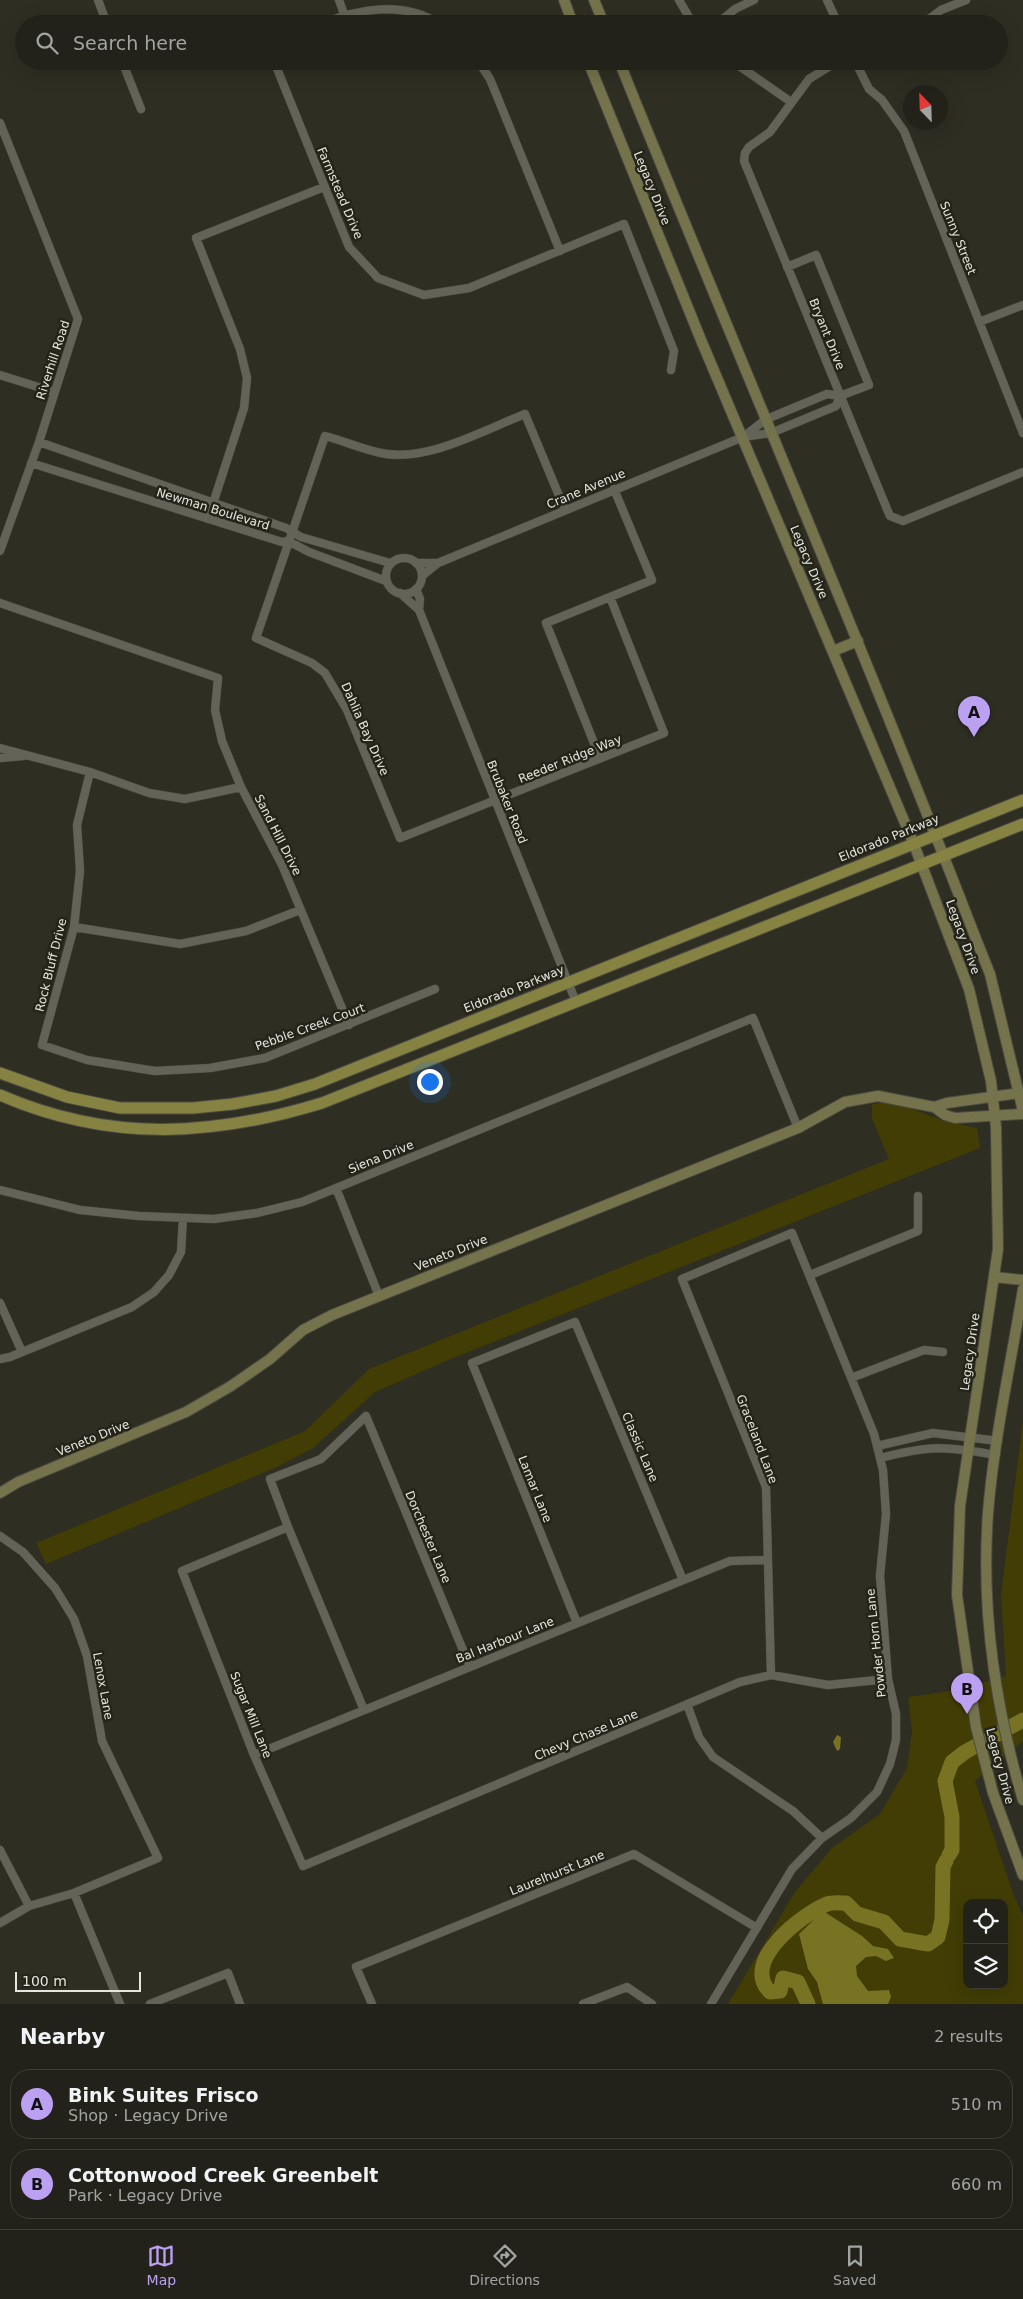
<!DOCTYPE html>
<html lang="en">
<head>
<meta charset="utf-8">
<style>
  :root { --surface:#22221a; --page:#2a2a23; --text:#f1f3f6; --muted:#a2a4a2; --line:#3f3f39; --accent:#bca0f2 }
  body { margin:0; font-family:"DejaVu Sans",sans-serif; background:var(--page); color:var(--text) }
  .controls { position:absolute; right:15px; bottom:15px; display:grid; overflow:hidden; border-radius:10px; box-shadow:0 5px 20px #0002 }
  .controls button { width:45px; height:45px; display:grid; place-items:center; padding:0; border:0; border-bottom:1px solid var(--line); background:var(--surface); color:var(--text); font:25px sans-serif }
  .compass { position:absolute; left:903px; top:85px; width:45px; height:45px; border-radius:50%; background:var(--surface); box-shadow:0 5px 20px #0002; rotate:337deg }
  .scale { position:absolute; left:15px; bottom:12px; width:126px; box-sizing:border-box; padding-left:5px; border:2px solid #e6e6df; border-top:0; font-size:14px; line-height:18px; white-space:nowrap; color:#e6e6df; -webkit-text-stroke:4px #252419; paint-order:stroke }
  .you { position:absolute; left:429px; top:1081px; width:18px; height:18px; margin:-12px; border:4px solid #fff; border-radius:50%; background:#1a73e8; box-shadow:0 0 0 8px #1a73e833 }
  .badge { display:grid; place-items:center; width:32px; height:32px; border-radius:50%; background:var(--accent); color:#111; font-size:16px; font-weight:700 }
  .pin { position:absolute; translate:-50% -41px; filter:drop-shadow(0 1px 2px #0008) }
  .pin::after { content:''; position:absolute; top:26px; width:18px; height:15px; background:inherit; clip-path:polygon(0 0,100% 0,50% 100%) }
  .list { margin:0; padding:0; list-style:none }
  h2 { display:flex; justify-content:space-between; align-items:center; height:65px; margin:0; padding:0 20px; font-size:21px }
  h2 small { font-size:16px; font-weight:400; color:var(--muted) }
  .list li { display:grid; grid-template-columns:32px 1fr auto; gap:15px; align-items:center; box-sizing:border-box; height:70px; margin:0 10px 10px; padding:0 10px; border:1px solid var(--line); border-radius:20px }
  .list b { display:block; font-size:19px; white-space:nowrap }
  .list p { margin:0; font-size:16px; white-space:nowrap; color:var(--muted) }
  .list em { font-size:16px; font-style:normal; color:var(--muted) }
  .icon { flex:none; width:28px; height:28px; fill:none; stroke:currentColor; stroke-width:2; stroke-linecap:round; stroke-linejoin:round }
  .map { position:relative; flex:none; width:1023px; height:2004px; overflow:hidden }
  .search { position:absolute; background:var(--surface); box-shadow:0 5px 20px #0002; left:15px; right:15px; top:15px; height:55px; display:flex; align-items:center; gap:12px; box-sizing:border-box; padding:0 18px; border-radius:28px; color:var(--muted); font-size:19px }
  .sheet { height:225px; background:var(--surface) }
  nav { display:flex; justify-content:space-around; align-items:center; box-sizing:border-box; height:70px; border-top:1px solid var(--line); background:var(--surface); font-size:14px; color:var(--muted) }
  nav a { display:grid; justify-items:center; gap:2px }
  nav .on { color:var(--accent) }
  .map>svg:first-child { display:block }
</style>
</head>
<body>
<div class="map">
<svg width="1023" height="2004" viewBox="0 0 1023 2004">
  <rect width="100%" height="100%" fill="#2e2e23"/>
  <path fill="#413d05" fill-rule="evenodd" d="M884,1102L900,1104L944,1121L977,1128L980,1148L453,1358L375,1392L313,1448L277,1467L46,1564L36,1543L305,1431L369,1369L889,1159L872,1119V1104Z
    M1023,1420V1741L975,1781L1013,1893L1023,1916V2004H728L795,1892L832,1848L880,1814L907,1768L912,1731L908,1697L956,1690L1006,1676L1001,1595ZM967,1903H1004V1985H967Z"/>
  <path fill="#787323" d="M837,1735L841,1737L840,1749L837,1751L833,1742Z
    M823,1911L862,1936L873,1946L888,1949L894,1958L886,1961L876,1956L866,1957L856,1966L857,1976L868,1991L889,1990L891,1997L888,2004H823L817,1982L808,1969L799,1934Z"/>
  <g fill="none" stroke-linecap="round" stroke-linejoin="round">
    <path stroke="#787323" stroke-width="15" d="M949,1855L952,1850V1817L945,1781L952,1762L965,1752L1023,1720
      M808,2004L798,1982L783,1978L780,1991L770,1992C740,1962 801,1915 827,1904C832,1902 840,1903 846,1903L857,1914L884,1922L900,1939L928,1944L938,1937L942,1920L943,1867L946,1861"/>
    <defs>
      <path id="street" d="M98,0L107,24
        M339,0L344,14
        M679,0L693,24
        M827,0L838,24
        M321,24C357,9 404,0 439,24
        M717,24L735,9L754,0
        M922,24L941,10L966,0
        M122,61L141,109
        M274,61L349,247L378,278L424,295L469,288L624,224L674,351L671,370
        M478,61L490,79L560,251
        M732,61L791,102
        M838,61L809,79L770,132L749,147L745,153L744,161L887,509L890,516L903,521L1023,472
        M855,61L869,89L882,100L904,131L1023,433
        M0,123L78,319L39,442L0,551
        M787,267L816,255L869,385L840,396
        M979,322L1023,305
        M0,375L54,392
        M743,437L765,420L774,416L827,394L840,396
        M39,442L286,528L301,537L390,563
        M31,463L282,542L288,541L309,552L386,581
        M565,510L525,414C484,430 426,463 381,453C362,449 344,441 325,436L256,638L312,663L325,673L347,710L400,838L664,733L610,597
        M208,519L244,408L247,378L240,349L196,238L324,187
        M386 576a18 18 0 1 1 36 0a18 18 0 1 1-36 0Z
        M416,563H438
        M422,576L438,563L743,437L771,433L836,406L840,396
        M416,589L420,599L419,610
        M400,593L419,610L576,1002
        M0,603L218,678L215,710L222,741L241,787L282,865L349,1025
        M0,748L90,772L149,793L185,799L241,787
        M0,758L23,756
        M600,758L546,623L652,580L614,489
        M90,772L77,825L80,871L74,927L42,1045L87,1060L155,1071L210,1068L265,1058L435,989
        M74,927L180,944L246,931L300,910
        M336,1188L379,1296
        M0,1190L80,1210L139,1216L214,1219L257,1213L302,1202L753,1018L798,1128
        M810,1275L918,1231V1196
        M0,1303L22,1352
        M0,1359L10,1357L132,1307L154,1292L169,1275L181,1252L183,1218
        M851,1378L924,1350L943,1352
        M877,1446L933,1433L998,1441
        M880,1458C930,1445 946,1446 996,1455
        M288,1527L182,1571L254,1755L303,1866L740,1682L771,1675L828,1685L888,1679
        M0,1536L23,1552L55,1588L74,1619L87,1656L102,1741L158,1858L74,1893L29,1906L0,1923
        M577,1623L472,1363L575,1322L683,1580
        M687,1704L699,1737L713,1757L793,1811L822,1838
        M364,1710L288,1527L270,1479L321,1459L366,1416L470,1667
        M254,1755L730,1561L766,1560
        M0,1850L29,1906
        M74,1893L120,2004
        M150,2004L228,1973L240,2004
        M372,2004L356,1967L634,1854L757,1928
        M583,2004L627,1987L652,2004
        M711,2004L792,1869L822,1838L851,1818L877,1792L890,1764L896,1740V1714L888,1679L880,1576L886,1514L883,1470L874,1434L792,1233L682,1279L766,1487L771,1675"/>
      <path id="secondary" d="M564,0L573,24
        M594,0L604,24
        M588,61L701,340L913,842L969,989L991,1081L996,1127L998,1249L960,1506L957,1595L976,1727L993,1793L1023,1875
        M619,61C737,354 862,644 976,939L990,974L1023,1111
        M833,651L858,641
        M934,1107L947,1103L1020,1093
        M994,1277L1023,1280
        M1023,1289C1011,1363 994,1438 988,1513C981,1611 995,1707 1023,1800
        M0,1493L18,1482L186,1412L231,1386L270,1359L303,1330L332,1315L798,1128L845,1102L878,1096L934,1107L945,1115L955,1118L1023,1114"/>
      <path id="primary" d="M0,1073L67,1097L120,1108H193L233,1104L276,1096L315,1084L1023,800
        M0,1095C108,1142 211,1137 322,1103L1023,824"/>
    </defs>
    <use href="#street" stroke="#4d4c43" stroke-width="9"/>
    <use href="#secondary" stroke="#4d4c43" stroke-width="12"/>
    <use href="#primary" stroke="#4d4c43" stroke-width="13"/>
    <use href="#street" stroke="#646357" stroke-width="8"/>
    <use href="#secondary" stroke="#75734c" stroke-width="10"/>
    <use href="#primary" stroke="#868241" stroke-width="11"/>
  </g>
  <g text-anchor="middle" stroke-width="5" stroke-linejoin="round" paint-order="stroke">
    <g font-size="12" fill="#e6e6df" stroke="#252419">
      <text transform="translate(652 188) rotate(68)" y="4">Legacy Drive</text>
      <text transform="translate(340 193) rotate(67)" y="4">Farmstead Drive</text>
      <text transform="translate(958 238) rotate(68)" y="4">Sunny Street</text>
      <text transform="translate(827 334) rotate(68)" y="4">Bryant Drive</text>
      <text transform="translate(53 360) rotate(-72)" y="4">Riverhill Road</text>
      <text transform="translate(586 489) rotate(-23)" y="4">Crane Avenue</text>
      <text transform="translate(213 509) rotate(17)" y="4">Newman Boulevard</text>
      <text transform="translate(809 562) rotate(67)" y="4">Legacy Drive</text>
      <text transform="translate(365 729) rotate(66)" y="4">Dahlia Bay Drive</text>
      <text transform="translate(570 759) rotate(-22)" y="4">Reeder Ridge Way</text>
      <text transform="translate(507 802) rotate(68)" y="4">Brubaker Road</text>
      <text transform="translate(278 835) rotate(63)" y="4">Sand Hill Drive</text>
      <text transform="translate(889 838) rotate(-22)" y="4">Eldorado Parkway</text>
      <text transform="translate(963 937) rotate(70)" y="4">Legacy Drive</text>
      <text transform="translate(51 965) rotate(-76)" y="4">Rock Bluff Drive</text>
      <text transform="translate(514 989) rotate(-22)" y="4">Eldorado Parkway</text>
      <text transform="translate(310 1027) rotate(-20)" y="4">Pebble Creek Court</text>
      <text transform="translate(381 1157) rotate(-22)" y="4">Siena Drive</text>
      <text transform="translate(451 1253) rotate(-22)" y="4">Veneto Drive</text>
      <text transform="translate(970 1352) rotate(-82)" y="4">Legacy Drive</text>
      <text transform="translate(93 1438) rotate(-22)" y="4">Veneto Drive</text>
      <text transform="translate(757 1439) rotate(69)" y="4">Graceland Lane</text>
      <text transform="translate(640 1447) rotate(67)" y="4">Classic Lane</text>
      <text transform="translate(535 1489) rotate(68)" y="4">Lamar Lane</text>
      <text transform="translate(428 1537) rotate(67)" y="4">Dorchester Lane</text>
      <text transform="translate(505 1640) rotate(-22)" y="4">Bal Harbour Lane</text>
      <text transform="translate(876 1643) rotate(-96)" y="4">Powder Horn Lane</text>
      <text transform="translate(103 1686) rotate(80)" y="4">Lenox Lane</text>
      <text transform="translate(251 1715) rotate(68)" y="4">Sugar Mill Lane</text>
      <text transform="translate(586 1735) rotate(-23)" y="4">Chevy Chase Lane</text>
      <text transform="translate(1000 1766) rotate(75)" y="4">Legacy Drive</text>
      <text transform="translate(557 1873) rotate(-22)" y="4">Laurelhurst Lane</text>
    </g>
  </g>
</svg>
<div class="controls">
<button><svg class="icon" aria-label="locate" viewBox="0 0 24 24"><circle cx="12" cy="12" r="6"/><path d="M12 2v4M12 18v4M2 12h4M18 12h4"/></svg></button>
<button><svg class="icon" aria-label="layers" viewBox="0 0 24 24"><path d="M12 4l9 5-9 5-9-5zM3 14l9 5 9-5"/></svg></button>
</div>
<svg class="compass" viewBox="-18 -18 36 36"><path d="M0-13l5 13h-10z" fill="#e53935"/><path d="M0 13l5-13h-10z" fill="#a2a4a2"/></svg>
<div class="scale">100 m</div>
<div class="you"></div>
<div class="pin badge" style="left:974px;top:737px">A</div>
<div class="pin badge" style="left:967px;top:1714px">B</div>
<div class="search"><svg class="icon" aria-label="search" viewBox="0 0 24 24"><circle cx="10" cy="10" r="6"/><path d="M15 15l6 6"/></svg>Search here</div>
</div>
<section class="sheet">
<h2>Nearby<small>2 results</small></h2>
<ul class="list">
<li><span class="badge">A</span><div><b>Bink Suites Frisco</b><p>Shop · Legacy Drive</p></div><em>510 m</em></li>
<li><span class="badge">B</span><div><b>Cottonwood Creek Greenbelt</b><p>Park · Legacy Drive</p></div><em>660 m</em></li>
</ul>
</section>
<nav>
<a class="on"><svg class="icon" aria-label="map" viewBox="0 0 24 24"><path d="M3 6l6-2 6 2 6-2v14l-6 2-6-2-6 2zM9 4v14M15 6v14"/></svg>Map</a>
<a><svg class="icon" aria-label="directions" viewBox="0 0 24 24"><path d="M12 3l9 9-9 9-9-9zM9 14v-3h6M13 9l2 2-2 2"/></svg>Directions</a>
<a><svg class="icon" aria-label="saved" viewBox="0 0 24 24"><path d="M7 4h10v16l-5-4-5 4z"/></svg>Saved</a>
</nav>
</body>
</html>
